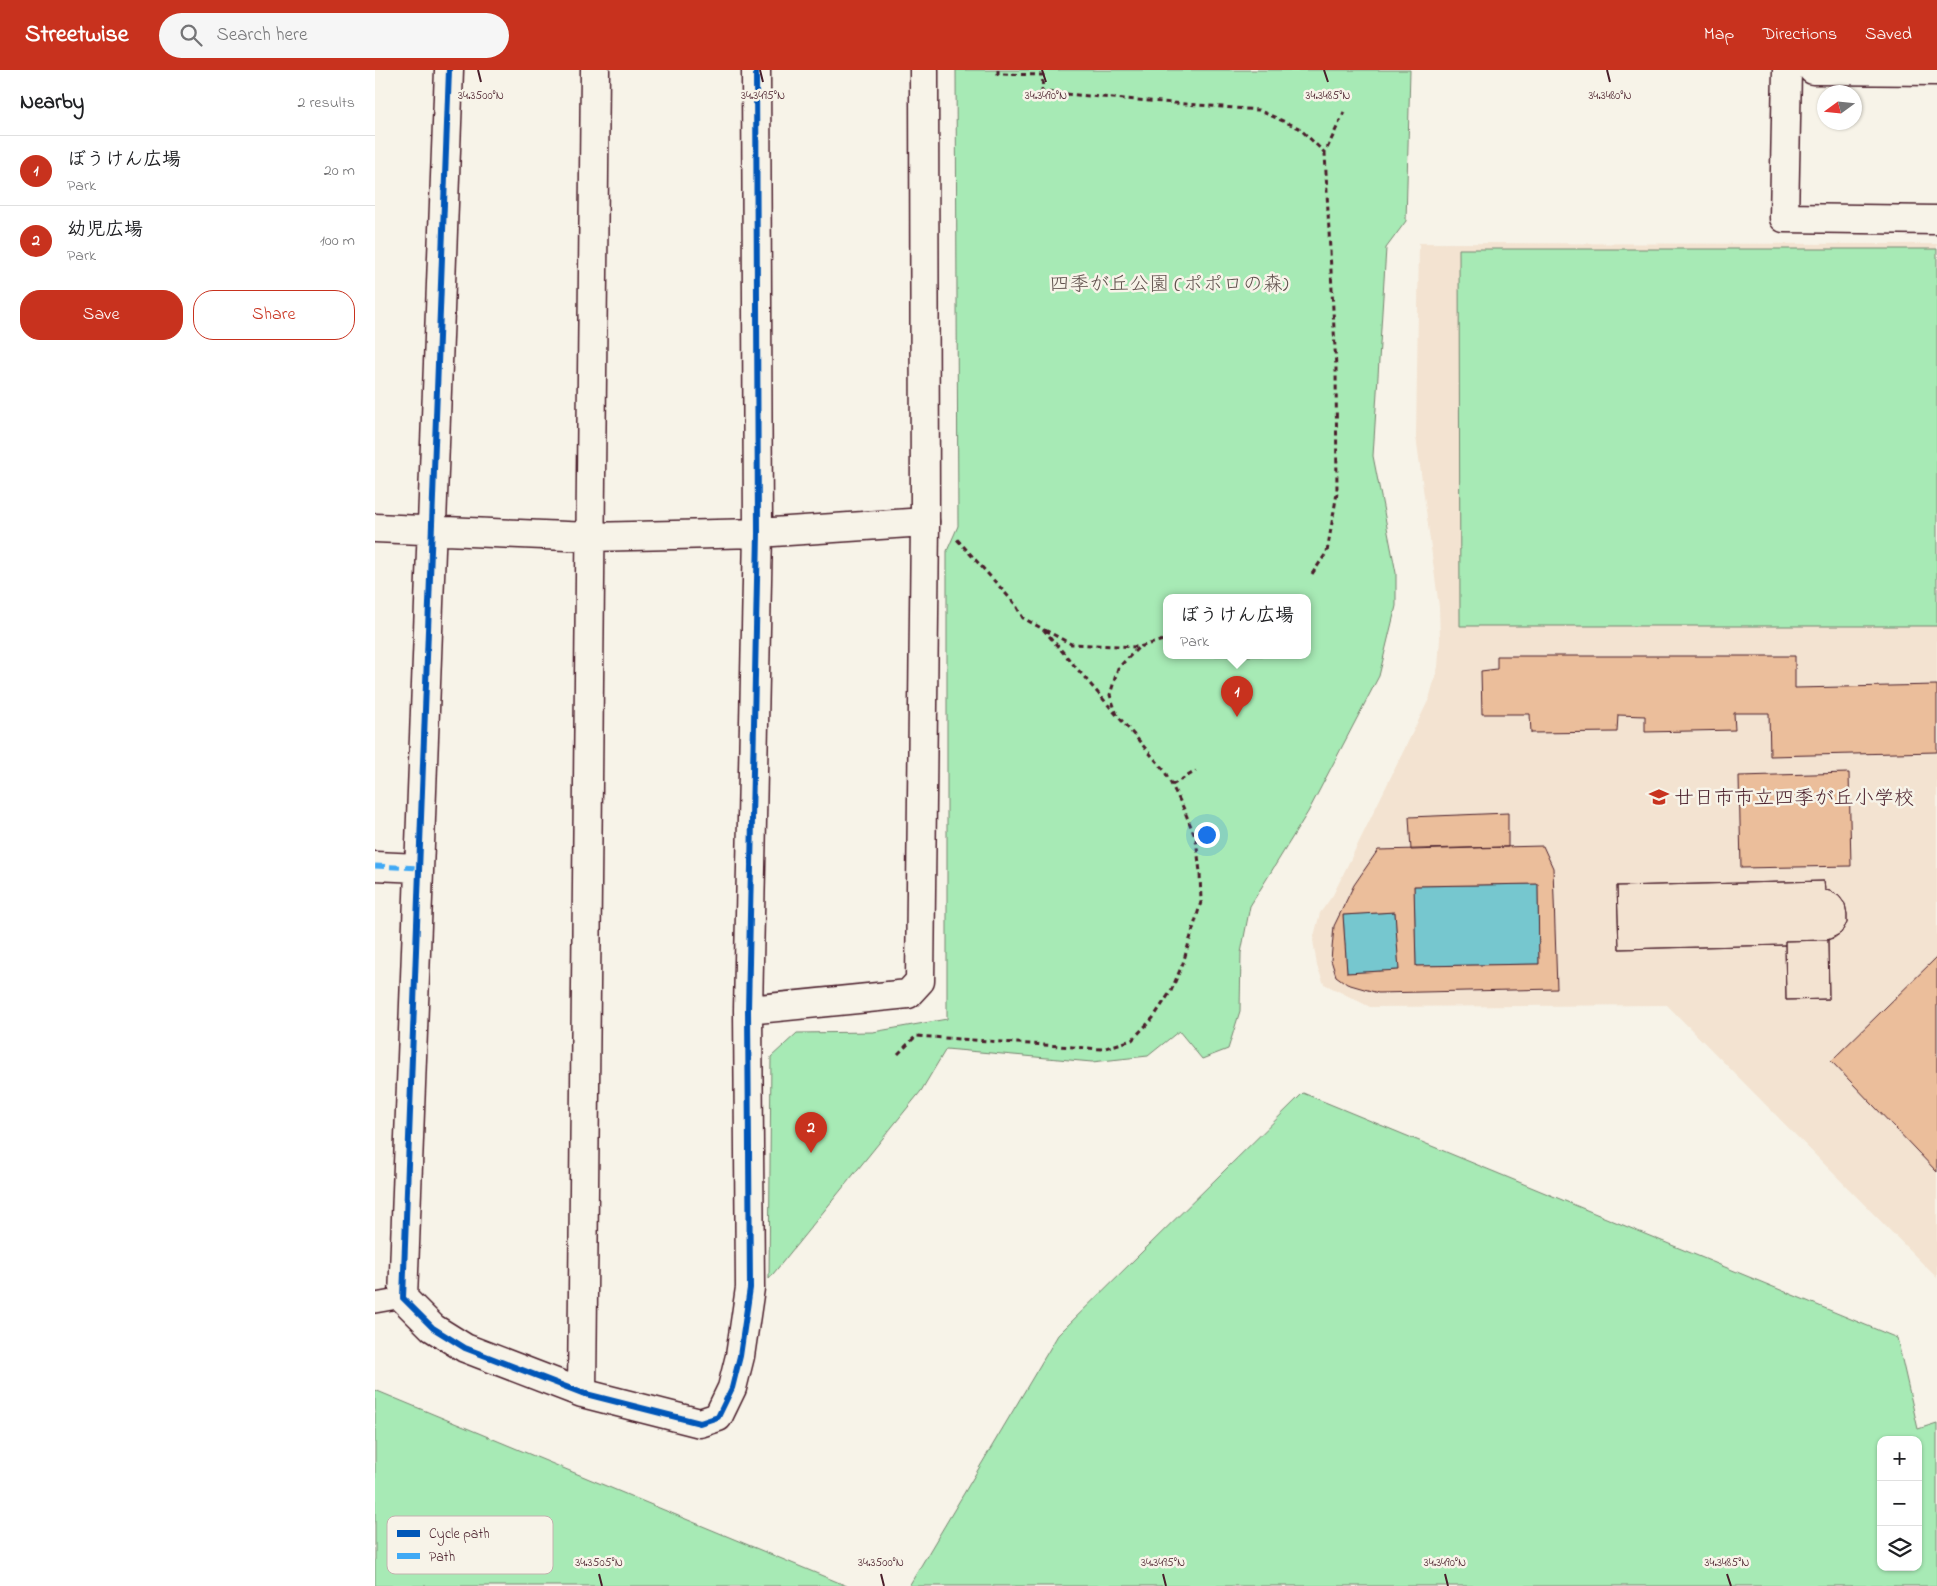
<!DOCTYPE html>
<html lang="en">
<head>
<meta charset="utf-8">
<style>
  :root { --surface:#fff; --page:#f6f6f6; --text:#202124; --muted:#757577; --line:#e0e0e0; --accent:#c8321e }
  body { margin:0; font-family:"Indie Flower","Klee One",sans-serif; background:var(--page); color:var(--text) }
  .controls { position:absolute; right:15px; bottom:15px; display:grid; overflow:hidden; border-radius:10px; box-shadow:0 1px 4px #0004 }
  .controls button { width:45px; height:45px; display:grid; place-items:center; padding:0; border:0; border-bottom:1px solid var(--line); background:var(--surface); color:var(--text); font:25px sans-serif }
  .compass { position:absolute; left:1442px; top:15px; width:45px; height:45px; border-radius:50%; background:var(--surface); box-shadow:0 1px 4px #0004; rotate:255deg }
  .you { position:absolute; left:831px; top:764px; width:18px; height:18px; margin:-12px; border:4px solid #fff; border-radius:50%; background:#1a73e8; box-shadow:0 0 0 8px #1a73e833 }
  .badge { display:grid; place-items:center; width:32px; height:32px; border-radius:50%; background:var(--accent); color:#fff; font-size:16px; font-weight:700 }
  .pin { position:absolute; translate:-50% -41px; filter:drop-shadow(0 1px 2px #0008) }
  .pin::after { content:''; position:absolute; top:26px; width:18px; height:15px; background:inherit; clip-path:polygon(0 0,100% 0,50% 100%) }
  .popup { position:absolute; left:788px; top:524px; width:148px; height:65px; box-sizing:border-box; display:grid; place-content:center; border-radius:10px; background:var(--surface); filter:drop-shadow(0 1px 4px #0005); font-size:16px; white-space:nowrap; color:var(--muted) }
  .popup b { font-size:19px; color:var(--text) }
  .popup::after { content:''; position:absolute; left:50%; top:100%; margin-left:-10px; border:10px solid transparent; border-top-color:var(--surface) }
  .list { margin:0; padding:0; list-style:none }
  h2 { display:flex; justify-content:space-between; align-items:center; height:65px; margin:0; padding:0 20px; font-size:21px }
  h2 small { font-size:16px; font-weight:400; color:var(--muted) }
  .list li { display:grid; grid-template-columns:32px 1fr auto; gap:15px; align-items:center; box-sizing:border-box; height:70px; padding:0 20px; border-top:1px solid var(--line) }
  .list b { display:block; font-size:19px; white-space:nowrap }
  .list p { margin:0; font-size:16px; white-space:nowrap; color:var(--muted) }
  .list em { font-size:16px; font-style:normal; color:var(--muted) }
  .actions { display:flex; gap:10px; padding:15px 20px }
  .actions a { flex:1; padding:11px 0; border:1px solid var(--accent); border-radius:20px; text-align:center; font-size:18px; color:var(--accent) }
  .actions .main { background:var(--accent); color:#fff }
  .icon { flex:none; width:28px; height:28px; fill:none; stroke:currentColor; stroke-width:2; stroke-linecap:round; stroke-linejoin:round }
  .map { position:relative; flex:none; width:1562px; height:1516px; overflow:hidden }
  header { display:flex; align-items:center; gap:30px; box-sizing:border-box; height:70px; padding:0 25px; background:var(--accent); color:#fff }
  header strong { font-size:24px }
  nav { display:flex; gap:28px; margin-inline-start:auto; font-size:18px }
  .search { width:350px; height:45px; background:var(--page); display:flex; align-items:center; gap:12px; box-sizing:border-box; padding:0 18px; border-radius:28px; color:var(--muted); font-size:19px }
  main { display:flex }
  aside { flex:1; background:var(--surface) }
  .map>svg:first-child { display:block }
</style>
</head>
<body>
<header>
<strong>Streetwise</strong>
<div class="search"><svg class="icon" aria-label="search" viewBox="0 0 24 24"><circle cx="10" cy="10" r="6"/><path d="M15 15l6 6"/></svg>Search here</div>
<nav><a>Map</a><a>Directions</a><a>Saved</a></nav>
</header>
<main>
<aside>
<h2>Nearby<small>2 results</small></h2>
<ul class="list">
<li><span class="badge">1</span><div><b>ぼうけん広場</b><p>Park</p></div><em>20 m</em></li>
<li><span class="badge">2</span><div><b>幼児広場</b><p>Park</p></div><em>100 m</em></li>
</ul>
<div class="actions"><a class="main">Save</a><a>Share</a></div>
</aside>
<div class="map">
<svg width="1562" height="1516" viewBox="0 0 1562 1516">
  <rect width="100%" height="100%" fill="#f7f3e8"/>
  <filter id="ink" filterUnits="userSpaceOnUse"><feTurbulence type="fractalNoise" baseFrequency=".02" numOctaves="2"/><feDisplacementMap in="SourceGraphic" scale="10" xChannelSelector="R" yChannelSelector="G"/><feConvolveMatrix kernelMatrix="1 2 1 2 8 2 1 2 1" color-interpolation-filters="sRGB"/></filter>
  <g filter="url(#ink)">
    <path fill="#f3e3d1" d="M1044,173L1562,174V1208L1292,935L995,937L949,914L942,896L938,870L945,843L958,825L1054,629L1063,597L1065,569L1064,537L1041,366Z"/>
    <path fill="#a7eab5" stroke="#788470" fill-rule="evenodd" d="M581,0H1035L1031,151L1011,178L998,386L1021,503V536L1004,606L933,742L875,836L866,883L865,941L853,979L827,989L804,961L773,986L717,992L571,979L546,1021L394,1209L396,987L422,963L498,962L572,949V481L583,456ZM792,528H932V586H792Z
      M1084,179H1562V556H1085Z
      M928,1023L1522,1268L1543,1359L1562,1353V1516H534L683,1265ZM1506,1370H1543V1497H1506Z
      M0,1320L472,1516H0Z"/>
    <path fill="#76c7cf" stroke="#64848d" d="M1163,814L1164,894L1041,896L1039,816Z
      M1020,842L1024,900L972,903L968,845Z"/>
    <path fill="#ebbe9b" stroke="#4a1f2b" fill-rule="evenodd" d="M1122,586H1420V618L1562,615V682L1395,686L1394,643H1359L1360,660L1270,662V646L1243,645L1242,662L1156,663L1155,644H1107L1106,601L1122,599Z
      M1474,703L1476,796L1366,798L1364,706Z
      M1133,743V777L1036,780L1034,747Z
      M1168,776L1178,798L1182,919L1003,923L972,914L961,906L956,890L959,856L979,815L1003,780ZM1163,814L1164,894L1041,896L1039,816ZM1020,842L1024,900L972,903L968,845Z
      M1449,811L1450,820L1455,821L1464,826L1470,834L1472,844V853L1466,863L1453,870L1454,929L1411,930L1410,875L1244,879L1242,816Z
      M1449,811L1450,820L1455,821L1464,826L1470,834L1472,844V853L1466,863L1459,868L1451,870L1410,871V875L1244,879L1242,816Z
      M1453,870L1454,929L1411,930L1410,871Z
      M1562,887V1102L1456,991Z"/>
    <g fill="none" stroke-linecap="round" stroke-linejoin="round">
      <defs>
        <path id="lane" d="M0,1233L28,1228"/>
        <path id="street" d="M74,0L28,1228L58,1258L90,1278L207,1323L325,1353L343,1347L357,1318L365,1286L375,1218L373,940L383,463L381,0
          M1412,0L1409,148L1562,150
          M1438,0L1562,1
          M0,458L215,467L383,463L550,452L545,911L533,924L373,940
          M0,796L44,798
          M207,1323L220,0"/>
        <path id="secondary" d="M549,0L550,452"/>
      </defs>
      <use href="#lane" stroke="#4a1f2b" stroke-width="22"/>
      <use href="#street" stroke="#4a1f2b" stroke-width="31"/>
      <use href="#secondary" stroke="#4a1f2b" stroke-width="31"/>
      <path stroke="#4a1f2b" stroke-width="3" stroke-dasharray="5 4" stroke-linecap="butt" d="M623,0V4L668,5L667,22L883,40L924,58L950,83
        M937,504L952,482L962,423L961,298L950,83L969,42
        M670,560L696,574L764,577L792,569
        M742,645L735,625L743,598L764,577
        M797,715L821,701
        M523,984L541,966L727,979L757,970L778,948L796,921L808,893L826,832L825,802L821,769L808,737L789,700L668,559L648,548L640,534L580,467"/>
      <use href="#lane" stroke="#f7f3e8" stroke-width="19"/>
      <use href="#street" stroke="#f7f3e8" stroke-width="28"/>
      <use href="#secondary" stroke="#f7f3e8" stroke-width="28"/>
      <path stroke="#3fa9f5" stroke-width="5" stroke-dasharray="10 5" stroke-linecap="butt" d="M0,796L44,798"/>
      <defs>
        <path id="cycleway" d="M74,0L28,1228L58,1258L90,1278L207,1323L325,1353L343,1347L357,1318L365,1286L375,1218L373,940L383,463L381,0"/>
      </defs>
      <use href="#cycleway" stroke="#f7f3e8" stroke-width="9"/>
      <use href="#cycleway" stroke="#0057b8" stroke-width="6"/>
    </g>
  </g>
  <path fill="none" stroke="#4a1f2b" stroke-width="2" d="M103,0L106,12M385,0L388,12M667,0L671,12M949,0L953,12M1232,0L1235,12M224,1504L227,1516M506,1504L509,1516M788,1504L791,1516M1070,1504L1073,1516M1352,1504L1356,1516"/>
  <defs>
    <symbol id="school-bare" viewBox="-9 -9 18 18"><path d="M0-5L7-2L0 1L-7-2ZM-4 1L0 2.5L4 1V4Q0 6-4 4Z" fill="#c8321e" stroke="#f7f3e8" stroke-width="2.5" paint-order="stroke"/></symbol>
  </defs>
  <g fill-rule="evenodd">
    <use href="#school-bare" x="1270" y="713" width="28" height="28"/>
  </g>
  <g text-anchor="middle" stroke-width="5" stroke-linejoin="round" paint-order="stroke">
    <g font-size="20" fill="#61524e" stroke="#f7f3e8">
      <text x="794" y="220">四季が丘公園 (ポポロの森)</text>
    </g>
    <g font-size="20" fill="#4a1f2b" stroke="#f7f3e8" text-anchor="start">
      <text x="1299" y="734">廿日市市立四季が丘小学校</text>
    </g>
  </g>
  <rect x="12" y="1446" width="166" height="58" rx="8" fill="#f7f3e8" stroke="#c3b3af" stroke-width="1"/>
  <rect x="22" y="1460" width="23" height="7" fill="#0057b8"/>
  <rect x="22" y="1483" width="23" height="6" fill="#3fa9f5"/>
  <g font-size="14" fill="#4a1f2b">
    <text x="54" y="1468">Cycle path</text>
    <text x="54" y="1491">Path</text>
  </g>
  <g font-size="12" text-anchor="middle" fill="#4a1f2b" stroke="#f7f3e8" stroke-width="5" stroke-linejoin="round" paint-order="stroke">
    <text x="106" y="29">34.3500°N</text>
    <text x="388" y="29">34.3495°N</text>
    <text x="671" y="29">34.3490°N</text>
    <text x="953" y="29">34.3485°N</text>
    <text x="1235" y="29">34.3480°N</text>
    <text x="224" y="1496">34.3505°N</text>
    <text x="506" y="1496">34.3500°N</text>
    <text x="788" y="1496">34.3495°N</text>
    <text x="1070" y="1496">34.3490°N</text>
    <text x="1352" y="1496">34.3485°N</text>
  </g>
</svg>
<div class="controls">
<button>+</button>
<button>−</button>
<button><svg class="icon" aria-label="layers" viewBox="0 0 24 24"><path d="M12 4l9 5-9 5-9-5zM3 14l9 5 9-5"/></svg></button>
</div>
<svg class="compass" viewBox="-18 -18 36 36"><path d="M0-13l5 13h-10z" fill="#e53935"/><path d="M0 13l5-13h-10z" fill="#757577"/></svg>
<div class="you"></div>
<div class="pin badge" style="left:862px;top:647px">1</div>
<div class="popup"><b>ぼうけん広場</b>Park</div>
<div class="pin badge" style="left:436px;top:1083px">2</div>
</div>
</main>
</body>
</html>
